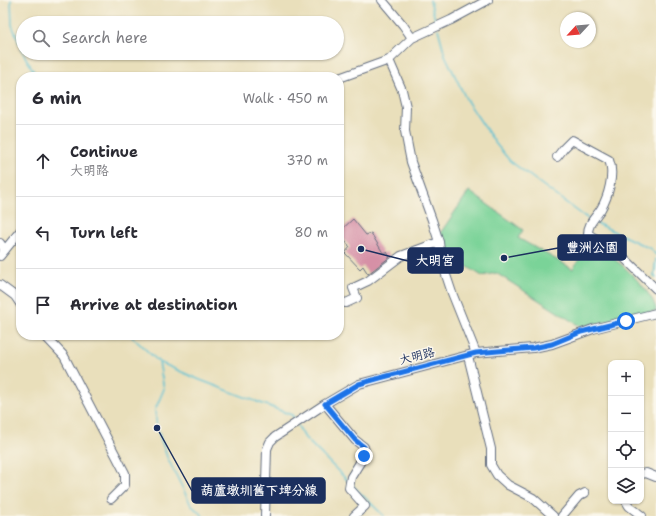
<!DOCTYPE html>
<html lang="en">
<head>
<meta charset="utf-8">
<style>
  :root { --surface:#fff; --page:#f7f7f7; --text:#2b2b33; --muted:#7c7c81; --line:#e1e1e2 }
  body { margin:0; font-family:"Shantell Sans","LXGW WenKai TC",sans-serif; background:var(--page); color:var(--text) }
  .controls { position:absolute; right:12px; bottom:12px; display:grid; overflow:hidden; border-radius:8px; box-shadow:0 1px 3px #0004 }
  .controls button { width:36px; height:36px; display:grid; place-items:center; padding:0; border:0; border-bottom:1px solid var(--line); background:var(--surface); color:var(--text); font:20px sans-serif }
  .compass { position:absolute; left:560px; top:12px; width:36px; height:36px; border-radius:50%; background:var(--surface); box-shadow:0 1px 3px #0004; rotate:244deg }
  .stop { position:absolute; width:12px; height:12px; margin:-9px; border:3px solid #1a73e8; border-radius:50%; background:#fff }
  .stop.end { background:#1a73e8; border-color:#fff; box-shadow:0 1px 4px #0008 }
  .list { margin:0; padding:0; list-style:none }
  h2 { display:flex; justify-content:space-between; align-items:center; height:52px; margin:0; padding:0 16px; font-size:17px }
  h2 small { font-size:13px; font-weight:400; color:var(--muted) }
  .list li { display:grid; grid-template-columns:26px 1fr auto; gap:12px; align-items:center; box-sizing:border-box; height:72px; padding:0 16px; border-top:1px solid var(--line) }
  .list b { display:block; font-size:15px; white-space:nowrap }
  .list p { margin:0; font-size:13px; white-space:nowrap; color:var(--muted) }
  .list em { font-size:13px; font-style:normal; color:var(--muted) }
  .icon { flex:none; width:22px; height:22px; fill:none; stroke:currentColor; stroke-width:2; stroke-linecap:round; stroke-linejoin:round }
  .map { position:relative; flex:none; width:656px; height:516px; overflow:hidden }
  .search { position:absolute; background:var(--surface); box-shadow:0 1px 3px #0004; left:16px; top:16px; width:328px; height:44px; display:flex; align-items:center; gap:10px; box-sizing:border-box; padding:0 14px; border-radius:22px; color:var(--muted); font-size:15px }
  .panel { position:absolute; background:var(--surface); box-shadow:0 1px 3px #0004; left:16px; top:72px; width:328px; height:268px; border-radius:16px }
  .map>svg:first-child { display:block }
</style>
</head>
<body>
<div class="map">
<svg width="656" height="516" viewBox="0 0 656 516">
  <rect width="100%" height="100%" fill="#fbf7ec"/>
  <filter id="ink" filterUnits="userSpaceOnUse"><feTurbulence type="fractalNoise" baseFrequency=".025" numOctaves="2"/><feDisplacementMap in="SourceGraphic" scale="8" xChannelSelector="R" yChannelSelector="G"/><feConvolveMatrix kernelMatrix="1 2 1 2 8 2 1 2 1" color-interpolation-filters="sRGB"/></filter>
  <filter id="wash" filterUnits="userSpaceOnUse"><feTurbulence type="fractalNoise" baseFrequency=".012" numOctaves="4" result="noise"/><feDisplacementMap in="SourceGraphic" scale="16" xChannelSelector="R" yChannelSelector="G"/><feGaussianBlur stdDeviation="0.9" result="paint"/><feColorMatrix in="noise" values="0 0 0 0 0 0 0 0 0 0 0 0 0 0 0 0 0 1.4 0 .05"/><feComposite in="paint" operator="in"/></filter>
  <g filter="url(#wash)">
    <rect width="100%" height="100%" fill="#e9dfbb"/>
    <path fill="#7ad398" stroke="#4a817b" d="M469,191L523,230L518,238L573,269L589,243C600,251 613,257 623,266C633,275 656,298 656,311L581,327L496,273L482,276L443,251L439,235Z"/>
    <g fill="none" stroke-linecap="round" stroke-linejoin="round">
      <path stroke="#57c0d3" stroke-width="1.5" d="M11,0L12,25L23,52
        M430,0L436,23
        M438,29L445,55L467,101L496,144L510,161L584,216L589,219
        M23,53L37,77
        M594,222L651,249L656,255
        M656,259L654,276L656,278
        M130,335L159,362L164,389L155,410L157,428L167,457L191,505L203,516
        M159,362L200,380L292,415L296,421
        M298,426L305,438L348,481
        M352,485L384,516"/>
    </g>
    <g id="blocks">
      <path fill="#d690a6" d="M353,219L366,235L371,233L383,253L387,252L390,257L368,274L363,266L360,269L345,253L350,247L339,234V232Z"/>
    </g>
  </g>
  <g filter="url(#ink)">
    <use href="#blocks" fill-opacity="0" stroke="#636d7f" stroke-width="1"/>
    <g fill="none" stroke-linecap="round" stroke-linejoin="round">
      <defs>
        <path id="minor" d="M382,0L403,25L412,38
          M389,60L402,90L406,107L405,131L411,162L432,220L439,242L441,260L452,293L476,353
          M339,78L389,60L412,38L451,20L488,0
          M557,157L564,148L572,140L609,160C615,174 608,197 601,209C595,218 588,223 588,234L618,252L656,289
          M0,243L5,250
          M0,256L21,230
          M0,285L15,296L21,305
          M339,297L341,302L346,303L357,298L353,288L368,281L401,256L439,242
          M44,335L64,356L125,473V485L111,499
          M468,356L491,449V465L497,475L508,485L533,498L553,516
          M325,404L355,440L364,447L365,451L364,456L351,477L349,488L365,506L354,516
          M641,474L646,473L656,477
          M626,501L629,506L642,516
          M265,516L267,449L270,442L275,437L325,404L359,384L476,353L533,348L552,344L593,329L656,313
          M562,516L579,496L585,493"/>
      </defs>
      <use href="#minor" stroke="#636d7f" stroke-width="10"/>
      <use href="#minor" stroke="#fff" stroke-width="8"/>
    </g>
  </g>
  <g fill="none" stroke-linecap="round" stroke-linejoin="round" filter="url(#ink)">
    <path stroke="#1a73e8" stroke-width="5" d="M364,456L365,451L364,447L355,440L325,404L359,384L380,378L476,353L533,348L552,344L581,332L626,321"/>
  </g>
  <g text-anchor="middle" stroke-width="3" stroke-linejoin="round" paint-order="stroke">
    <g font-size="12" fill="#1b2f5e" stroke="#fbf7ec">
      <text transform="translate(417 356) rotate(-14)" y="4">大明路</text>
    </g>
  </g>
  <path fill="none" stroke="#1b2f5e" stroke-width="1.5" d="M504 258L558 248M361 249L408 261M157 428L192 491"/>
  <g fill="#1b2f5e" stroke="#fbf7ec" stroke-width="1.5">
    <circle cx="504" cy="258" r="4"/>
    <circle cx="361" cy="249" r="4"/>
    <circle cx="157" cy="428" r="4"/>
  </g>
  <g fill="#1b2f5e" stroke="#1b2f5e" stroke-width="1.5">
    <rect x="558" y="235" width="68" height="25" rx="4"/>
    <rect x="408" y="248" width="55" height="25" rx="4"/>
    <rect x="192" y="478" width="133" height="25" rx="4"/>
  </g>
  <g font-size="13" text-anchor="middle" font-weight="bold" fill="#fff">
    <text x="592" y="252">豐洲公園</text>
    <text x="435" y="265">大明宮</text>
    <text x="259" y="495">葫蘆墩圳舊下埤分線</text>
  </g>
</svg>
<div class="controls">
<button>+</button>
<button>−</button>
<button><svg class="icon" aria-label="locate" viewBox="0 0 24 24"><circle cx="12" cy="12" r="6"/><path d="M12 2v4M12 18v4M2 12h4M18 12h4"/></svg></button>
<button><svg class="icon" aria-label="layers" viewBox="0 0 24 24"><path d="M12 4l9 5-9 5-9-5zM3 14l9 5 9-5"/></svg></button>
</div>
<svg class="compass" viewBox="-18 -18 36 36"><path d="M0-13l5 13h-10z" fill="#e53935"/><path d="M0 13l5-13h-10z" fill="#7c7c81"/></svg>
<div class="stop" style="left:626px;top:321px"></div>
<div class="stop end" style="left:364px;top:456px"></div>
<div class="search"><svg class="icon" aria-label="search" viewBox="0 0 24 24"><circle cx="10" cy="10" r="6"/><path d="M15 15l6 6"/></svg>Search here</div>
<section class="panel">
<h2>6 min<small>Walk · 450 m</small></h2>
<ul class="list">
<li><svg class="icon" aria-label="ahead" viewBox="0 0 24 24"><path d="M12 20V5M6 11l6-6 6 6"/></svg><div><b>Continue</b><p>大明路</p></div><em>370 m</em></li>
<li><svg class="icon" aria-label="left" viewBox="0 0 24 24"><path d="M17 20v-9H6M10 6l-5 5 5 5"/></svg><div><b>Turn left</b></div><em>80 m</em></li>
<li><svg class="icon" aria-label="arrive" viewBox="0 0 24 24"><path d="M6 21V4h12l-3 4 3 4H6"/></svg><div><b>Arrive at destination</b></div></li>
</ul>
</section>
</div>
</body>
</html>
